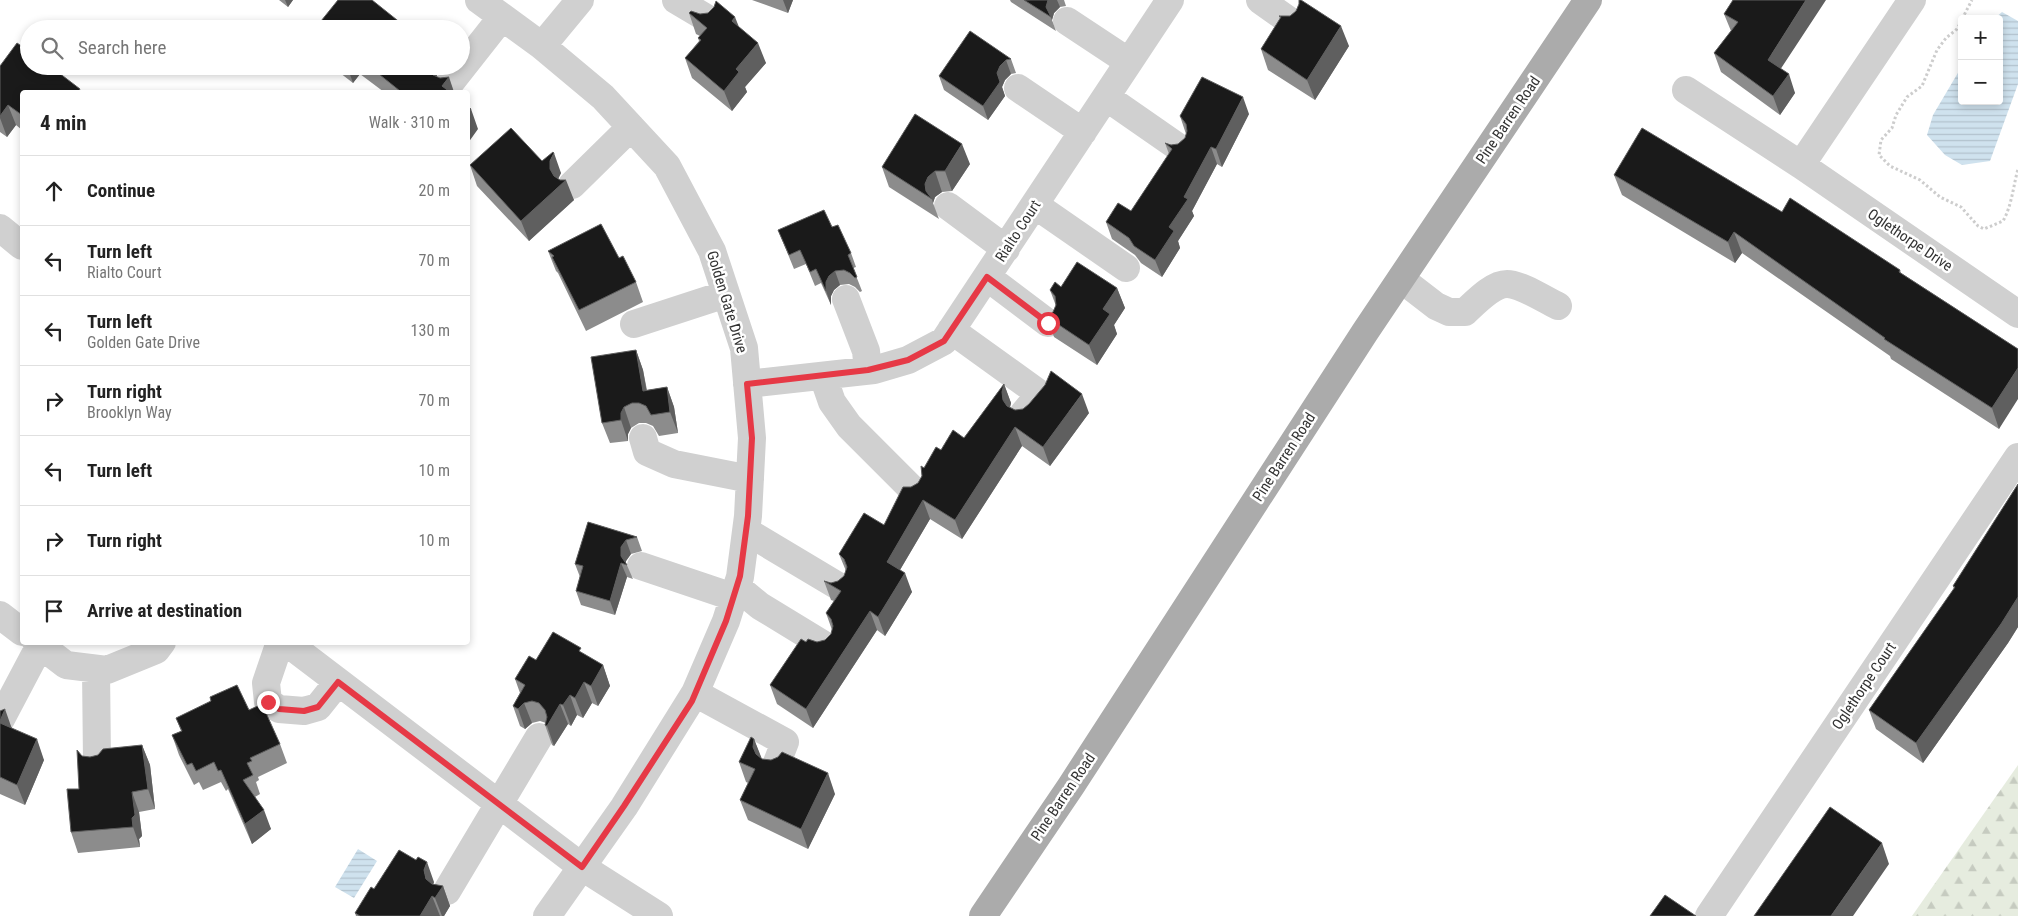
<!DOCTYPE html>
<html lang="en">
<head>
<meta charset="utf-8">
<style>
  :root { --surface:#fff; --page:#f2f2f2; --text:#222; --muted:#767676; --line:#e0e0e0 }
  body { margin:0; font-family:"Roboto Condensed",sans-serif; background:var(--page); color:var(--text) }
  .controls { position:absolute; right:15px; top:15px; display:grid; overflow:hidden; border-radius:5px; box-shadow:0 2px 8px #0003 }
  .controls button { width:45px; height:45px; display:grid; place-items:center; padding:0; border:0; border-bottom:1px solid var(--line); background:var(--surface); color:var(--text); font:25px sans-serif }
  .stop { position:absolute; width:15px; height:15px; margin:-11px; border:4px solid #e63946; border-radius:50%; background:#fff }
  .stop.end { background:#e63946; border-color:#fff; box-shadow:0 1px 5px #0008 }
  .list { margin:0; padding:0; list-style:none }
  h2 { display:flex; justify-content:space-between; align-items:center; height:65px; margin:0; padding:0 20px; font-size:21px }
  h2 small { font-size:16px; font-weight:400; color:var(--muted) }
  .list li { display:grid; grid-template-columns:32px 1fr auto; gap:15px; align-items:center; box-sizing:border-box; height:70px; padding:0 20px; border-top:1px solid var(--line) }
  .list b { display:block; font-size:19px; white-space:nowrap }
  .list p { margin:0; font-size:16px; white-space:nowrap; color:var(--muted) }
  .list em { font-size:16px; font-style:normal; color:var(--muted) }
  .icon { flex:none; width:28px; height:28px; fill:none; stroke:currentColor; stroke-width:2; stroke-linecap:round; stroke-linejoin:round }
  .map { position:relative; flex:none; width:2018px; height:916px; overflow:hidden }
  .search { position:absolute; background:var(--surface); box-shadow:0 2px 8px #0003; left:20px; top:20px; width:450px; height:55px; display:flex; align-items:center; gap:12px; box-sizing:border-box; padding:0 18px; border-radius:28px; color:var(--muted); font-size:19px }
  .panel { position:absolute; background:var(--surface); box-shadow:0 2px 8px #0003; left:20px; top:90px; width:450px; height:555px; border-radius:5px }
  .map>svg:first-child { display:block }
</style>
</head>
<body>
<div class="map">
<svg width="2018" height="916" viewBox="0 0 2018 916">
  <defs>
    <pattern id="forest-firs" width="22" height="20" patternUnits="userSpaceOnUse" patternTransform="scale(1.25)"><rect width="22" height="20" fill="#e6ecdf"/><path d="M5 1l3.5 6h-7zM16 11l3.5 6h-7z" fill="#c6cbc0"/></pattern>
    <pattern id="water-rules" width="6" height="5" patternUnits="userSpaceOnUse" patternTransform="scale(1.25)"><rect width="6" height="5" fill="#cfe2ee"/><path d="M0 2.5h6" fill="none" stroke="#b2c2cd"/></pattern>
  </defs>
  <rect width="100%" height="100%" fill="#fff"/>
  <path fill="url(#forest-firs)" d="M2018,765V916H1912Z"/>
  <path fill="url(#water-rules)" d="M2002,12L2018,21V84L1990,161L1962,165L1945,155L1927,135L1933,115L1962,66V101H1999V19H1994Z
    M358,849L377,861L354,898L335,887Z"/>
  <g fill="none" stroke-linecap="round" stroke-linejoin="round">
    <path stroke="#cdcdcd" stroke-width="3" stroke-dasharray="2.5 2.5" stroke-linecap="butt" d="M1962,19L1972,0
      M1962,20L1957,29L1946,38L1937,50L1922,86L1907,97L1896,115L1892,128L1881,140L1879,155L1890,166L1920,180L1940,197L1961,207L1978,226L1984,229L2003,221C2012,205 2013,187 2018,169"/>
    <path stroke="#d0d0d0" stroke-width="28" d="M479,0L542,46L603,97L667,166L712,251L744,348L752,438L748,516L740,577L726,621L695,693L624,807L547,916
      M676,0L708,19
      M1260,0L1291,22
      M1067,21L1129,62
      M542,46L580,0
      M450,83L502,17
      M1018,88L1083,132
      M1686,90L1801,165L2018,314
      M1106,97L1178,147
      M1801,165L1912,0
      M572,185L631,127
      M1035,205L1126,268
      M948,206L1006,249
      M0,228L22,246
      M987,277L1048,323
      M1401,279L1436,306L1449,312H1465C1475,303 1492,284 1507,284C1521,284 1545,300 1558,306
      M846,299L866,351L868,370
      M634,324L726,294
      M951,330L1040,394L1024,413
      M823,376L832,402L849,426L914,491
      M747,384L874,370L908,360L944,341L1170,0
      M643,438L647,452L674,464L750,479
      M746,531L838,586
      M641,566L733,597
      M737,587L760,606L824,645
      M0,615L22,632
      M36,642L66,665L107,670L156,650L162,642
      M280,642L266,683L268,702L279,709L304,711L318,707L338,682
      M286,642L582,867L659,916
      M96,669L97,762
      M695,693L785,742L776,765
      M1,719L40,645
      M447,891L539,737
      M1709,916L2018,457"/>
    <path stroke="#ababab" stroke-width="28" d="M983,916L1071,786L1365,332L1588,0"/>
  </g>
  <path fill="#8c8c8c" d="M279,0H293L288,7Z
    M752,0H793L788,13Z
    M1010,0H1064L1066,6L1060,7L1054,13L1052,20L1056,31L1011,2Z
    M1733,0L1781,69L1795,93L1780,115L1721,72L1714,53L1731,31L1724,14Z
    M689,13L738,26L766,63L745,87L747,92L732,111L692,78L685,58L699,41L698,38L700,36L696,34Z
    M1279,16L1349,46L1315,100L1268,70L1261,49L1280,19Z
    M1011,59L1016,73L1011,74L1005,80L1002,87L1005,96L988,120L944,90L939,76Z
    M0,66L80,89L82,92H22V130L16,125L7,137L0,132Z
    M331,66H435L438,73L436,76L454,92H384L360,74L353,83Z
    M1249,114L1222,167L1217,164L1192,211L1194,216L1178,241L1180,248L1162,277L1141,263L1135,255L1112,239L1106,222L1131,211L1169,154L1165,143L1171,145L1178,144L1185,138L1186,134L1180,116Z
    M542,161L561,173L558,179L574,200L529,241L477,186L470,165Z
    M970,164L952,191L942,192L935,197L933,203L939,219L889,187L882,167Z
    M1614,175L1782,212L1900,270L1901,273L2018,349L1999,429L1891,359L1890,356L1742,253L1735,263L1622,195Z
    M778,230L851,253L856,267L853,268L862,291L860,292L855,287L849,284L840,285L834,290L831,296V305L821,283L815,286L806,264L794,269Z
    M548,251L619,258L636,282L643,302L586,331L558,273L556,271Z
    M1061,287L1117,288L1125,308L1114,325L1117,334L1097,365L1054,337L1047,317L1053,312L1056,306L1050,290Z
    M636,350L643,370L647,390L667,387L674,407L678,433L659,436L653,426L646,423H639L631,428L628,434V441L610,443L602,423Z
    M1004,384L1011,403L1010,407L1015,410L1089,413L1050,466L1022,446L962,539L930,519L900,570L912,592L885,636L877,630L813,728L777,704L770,685L806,642H817L825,640L831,634L832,630L826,613L834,601L831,600L824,581L831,583L838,581L844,576L846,571L839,554L884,525L911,487L918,483L922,476L924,468L941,450L964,438Z
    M2018,484V627L2008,643L1923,763L1876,729L1869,710L1954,589L1953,586Z
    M588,522L637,537L642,551L631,554L626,561V563L633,579L627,577L615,615L581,605L576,591L580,577L575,564Z
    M583,654L603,665L610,686L598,706L592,703L583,718L577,715L571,726L568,724L554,746L552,745L545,725L546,723L540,721L532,723L525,729L520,726L513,706L520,693L515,679L536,660Z
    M249,710L280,744L287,763L258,777L259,780L256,782L260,794L255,797L271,829L252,844L228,789L226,791L221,782L203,790L199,782L194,785L179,755L172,735L181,731L176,718Z
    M0,711L12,728L44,760L25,805L0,794Z
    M754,739L761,758L835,794L808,849L748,820L740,800L748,783L746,782L739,762Z
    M142,745L150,765L155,809L139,812L142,836L139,839L140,847L78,853L71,832L79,789L82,756L90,757Z
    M434,882L433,884L443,886L450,906L444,916H356L355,913L374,889Z"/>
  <path fill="#5f5f5f" d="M285,0H293L288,7Z
    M783,0H793L788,13Z
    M1048,0H1057L1060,7L1054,13L1052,20L1046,7Z
    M1806,0H1826L1774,79L1768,60Z
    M735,17L743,37L732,21Z
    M402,24L404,29H399V28Z
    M1341,26L1349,46L1315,100L1307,80Z
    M758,43L766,63L745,87L747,92L732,111L724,91L736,69Z
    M1006,60L1011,74L1005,80L1002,87L1005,96L988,120L983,106L997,73L1000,66Z
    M347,66H358L360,74L353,83Z
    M428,66H435L438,73L435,81L428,69Z
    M1789,74L1795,93L1780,115L1773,96Z
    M449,77L454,92H444L442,86Z
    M1243,97L1249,114L1222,167L1216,149Z
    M8,105L16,125L7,137L0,118V116Z
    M471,109L478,129L468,143V113Z
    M962,144L970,164L952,191L945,171Z
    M1211,147L1217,164L1192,211L1194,216L1178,241L1180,248L1162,277L1155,260L1169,227L1184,197Z
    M554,153L561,173L557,181L566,180L574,200L529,241L521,221L550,169V161Z
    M935,171L942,192L935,197L933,203L932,199L926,191L925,184L928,177Z
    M1734,232L1742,253L1735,263L1728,242Z
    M835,271L840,285L834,290L831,296V305L826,291V282L829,276Z
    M1117,288L1125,308L1114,325L1117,334L1097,365L1089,345L1103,309Z
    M636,350L643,370L650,411L643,391Z
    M2018,368V399L1999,429L1992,408Z
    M1004,384L1011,403L1009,411L1003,400L1002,392Z
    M667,387L674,407L678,433L670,412Z
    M1082,394L1089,413L1050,466L1043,447Z
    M624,407L631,428L628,434V441L621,420V413Z
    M1015,427L1022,446L962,539L955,520Z
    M923,500L930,519L894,580L887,562Z
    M626,540L631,554L626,561V564L621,556V547Z
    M621,563L627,577L615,615L610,601Z
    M905,573L912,592L885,636L878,617Z
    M2018,597V627L2008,643L1923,763L1916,743Z
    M870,611L877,630L813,728L806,709Z
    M603,665L610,686L598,706L591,686Z
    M584,682L592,703L583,718L575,698Z
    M570,695L577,715L571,726L563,705Z
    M524,703L532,723L525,729L518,709Z
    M560,704L568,724L554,746L547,726Z
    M5,709L12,729L0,724V721Z
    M37,739L44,760L25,805L17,785Z
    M754,739L762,759L761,767L753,747Z
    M142,745L150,765L155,809L148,789Z
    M828,773L835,794L808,849L801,829Z
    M132,792L139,812L142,836L139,839L140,847L133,827L132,818Z
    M264,810L271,829L252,844L245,824Z
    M1882,843L1889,864L1853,916H1831Z
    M427,862L434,882L431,890L426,879L424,870Z
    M443,886L450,906L444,916H442L435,898Z
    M432,896L440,916H420Z"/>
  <path fill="#1a1a1a" stroke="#5f5f5f" d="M338,0H372L402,24L399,28V29H321L317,26Z
    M1024,0H1048L1046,7L1051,17Z
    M1299,0H1301L1341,26L1307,80L1261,49L1281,17L1279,16H1290L1296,11L1299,4Z
    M1733,0H1806L1768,60L1789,74L1773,96L1714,53L1738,22L1724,14Z
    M716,1L735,17L732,21L758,43L736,69L739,72L724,91L685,58L701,40L698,38L707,28L689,13L691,11L700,14L708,13L714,7Z
    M970,31L1011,59L1006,60L1000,66L997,73L1000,82L983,106L939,76Z
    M17,43L29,51V66H50L80,89L77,92H22V115L8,105L0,116V66Z
    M369,66H428V69L433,75L440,78L449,77L442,86L450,92H399L400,91Z
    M1202,77L1243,97L1216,149L1211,147L1184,197L1188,199L1169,227L1174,231L1155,260L1134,246L1129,238L1106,222L1118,203L1131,211L1172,149L1165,143L1171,145L1178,144L1185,138L1187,131L1186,124L1180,116Z
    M468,107L471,109L468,113Z
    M915,114L962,144L945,171H935L928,177L925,184L926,191L932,199L882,167Z
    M511,128L542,161L553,152L554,153L550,161V169L554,176L560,180H566L521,221L470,165Z
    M1642,128L1782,212L1790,198L1900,270L1899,272L2018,349V368L1992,408L1884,339L1885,338L1734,232L1728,242L1614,175Z
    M824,210L832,227L838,225L851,253L848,255L857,277L855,278L850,273L844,270L835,271L829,276L826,282V291L816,269L810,272L800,250L789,255L778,230Z
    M601,224L619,258L623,256L636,282L579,310L552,257L554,256L548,251Z
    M1077,262L1117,288L1103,309L1110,314L1089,345L1047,317L1053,312L1056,305L1055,296L1050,290L1055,282L1061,287Z
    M636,350L643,391L667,387L670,412L651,415L646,406L639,403H632L624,407L621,413V420L602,423L591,357Z
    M1051,371L1082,394L1043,447L1015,427L955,520L923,500L887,562L905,573L878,617L870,611L806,709L770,685L801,639L806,642L808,639L817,642L825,640L831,634L833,626L831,619L826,613L841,591L824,581L831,583L838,581L844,576L847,567L844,559L839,554L864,513L884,525L903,487H911L918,483L922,476L921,466L924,468L936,447L941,450L953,430L964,438L1004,384L1002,392L1003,400L1007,406L1015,410L1023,409L1029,404L1045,385Z
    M2018,484V597L2001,624L1916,743L1869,710L1955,587L1953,586Z
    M588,522L637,537L626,540L621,547V556L627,565L621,563L610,601L576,591L583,566L575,564Z
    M553,632L581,648L579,651L603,665L591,686L584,682L575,698L570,695L563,705L560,704L547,726L545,725L547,717L545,710L539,703L532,701L524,703L518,709L513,706L525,685L515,679L529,656L536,660Z
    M237,685L249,710L262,704L280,744L250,758L252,761L247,763L253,775L243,780L264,810L245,824L221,770L218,771L214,762L196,771L192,763L187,765L172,735L182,731L176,718L211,701L210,697Z
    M5,709L0,721V711Z
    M0,723L37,739L17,785L0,777Z
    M751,737L754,739L753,747L756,754L762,759L771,760L778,757L782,752L828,773L801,829L740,800L755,769L739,762Z
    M142,745L148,789L132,792L135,815L132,818L133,827L71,832L67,789H79L77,750L82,756L90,757L98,755L103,749Z
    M1830,807L1882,843L1831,916H1754Z
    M399,850L416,860L418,857L427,862L424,870L426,879L432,884L443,886L435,898L432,896L420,916H360L355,913L371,887L374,889Z
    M1665,895L1696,916H1650Z"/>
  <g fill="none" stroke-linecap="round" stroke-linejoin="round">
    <path stroke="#e63946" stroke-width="6" d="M268,702L279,709L304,711L318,707L338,682L582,867L624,806L692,701L726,621L740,576L748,516L752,438L747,384L868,370L908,360L944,341L987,277L1048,323"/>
  </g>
  <g text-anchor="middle" stroke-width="5" stroke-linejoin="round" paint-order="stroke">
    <g font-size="15" fill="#333" stroke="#fff">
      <text transform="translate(1508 120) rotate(-56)" y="5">Pine Barren Road</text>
      <text transform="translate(1018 231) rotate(-57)" y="5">Rialto Court</text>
      <text transform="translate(1910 240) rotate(34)" y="5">Oglethorpe Drive</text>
      <text transform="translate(727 302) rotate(73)" y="5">Golden Gate Drive</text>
      <text transform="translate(1284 457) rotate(-57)" y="5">Pine Barren Road</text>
      <text transform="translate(1864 686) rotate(-56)" y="5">Oglethorpe Court</text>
      <text transform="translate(1063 797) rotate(-56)" y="5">Pine Barren Road</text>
    </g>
  </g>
</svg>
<div class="controls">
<button>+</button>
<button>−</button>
</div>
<div class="stop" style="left:1048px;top:323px"></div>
<div class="stop end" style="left:268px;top:702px"></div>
<div class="search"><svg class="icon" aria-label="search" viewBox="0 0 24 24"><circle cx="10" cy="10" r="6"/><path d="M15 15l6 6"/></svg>Search here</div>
<section class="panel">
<h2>4 min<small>Walk · 310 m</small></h2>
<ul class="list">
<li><svg class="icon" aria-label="ahead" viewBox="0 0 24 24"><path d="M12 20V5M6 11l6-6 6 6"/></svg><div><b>Continue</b></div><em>20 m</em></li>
<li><svg class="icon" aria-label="left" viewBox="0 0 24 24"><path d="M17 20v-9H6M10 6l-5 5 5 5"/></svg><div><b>Turn left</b><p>Rialto Court</p></div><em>70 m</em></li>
<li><svg class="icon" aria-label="left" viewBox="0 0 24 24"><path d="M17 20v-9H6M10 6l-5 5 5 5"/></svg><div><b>Turn left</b><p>Golden Gate Drive</p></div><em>130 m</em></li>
<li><svg class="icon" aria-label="right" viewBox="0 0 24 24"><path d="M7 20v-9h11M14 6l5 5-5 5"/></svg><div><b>Turn right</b><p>Brooklyn Way</p></div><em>70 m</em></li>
<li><svg class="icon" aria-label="left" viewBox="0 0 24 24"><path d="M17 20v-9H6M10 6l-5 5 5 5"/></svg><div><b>Turn left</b></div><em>10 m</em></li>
<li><svg class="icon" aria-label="right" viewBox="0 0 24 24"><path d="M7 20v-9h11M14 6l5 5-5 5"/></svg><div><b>Turn right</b></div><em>10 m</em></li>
<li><svg class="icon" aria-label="arrive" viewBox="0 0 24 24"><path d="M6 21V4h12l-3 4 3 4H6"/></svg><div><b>Arrive at destination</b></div></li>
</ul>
</section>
</div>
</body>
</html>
